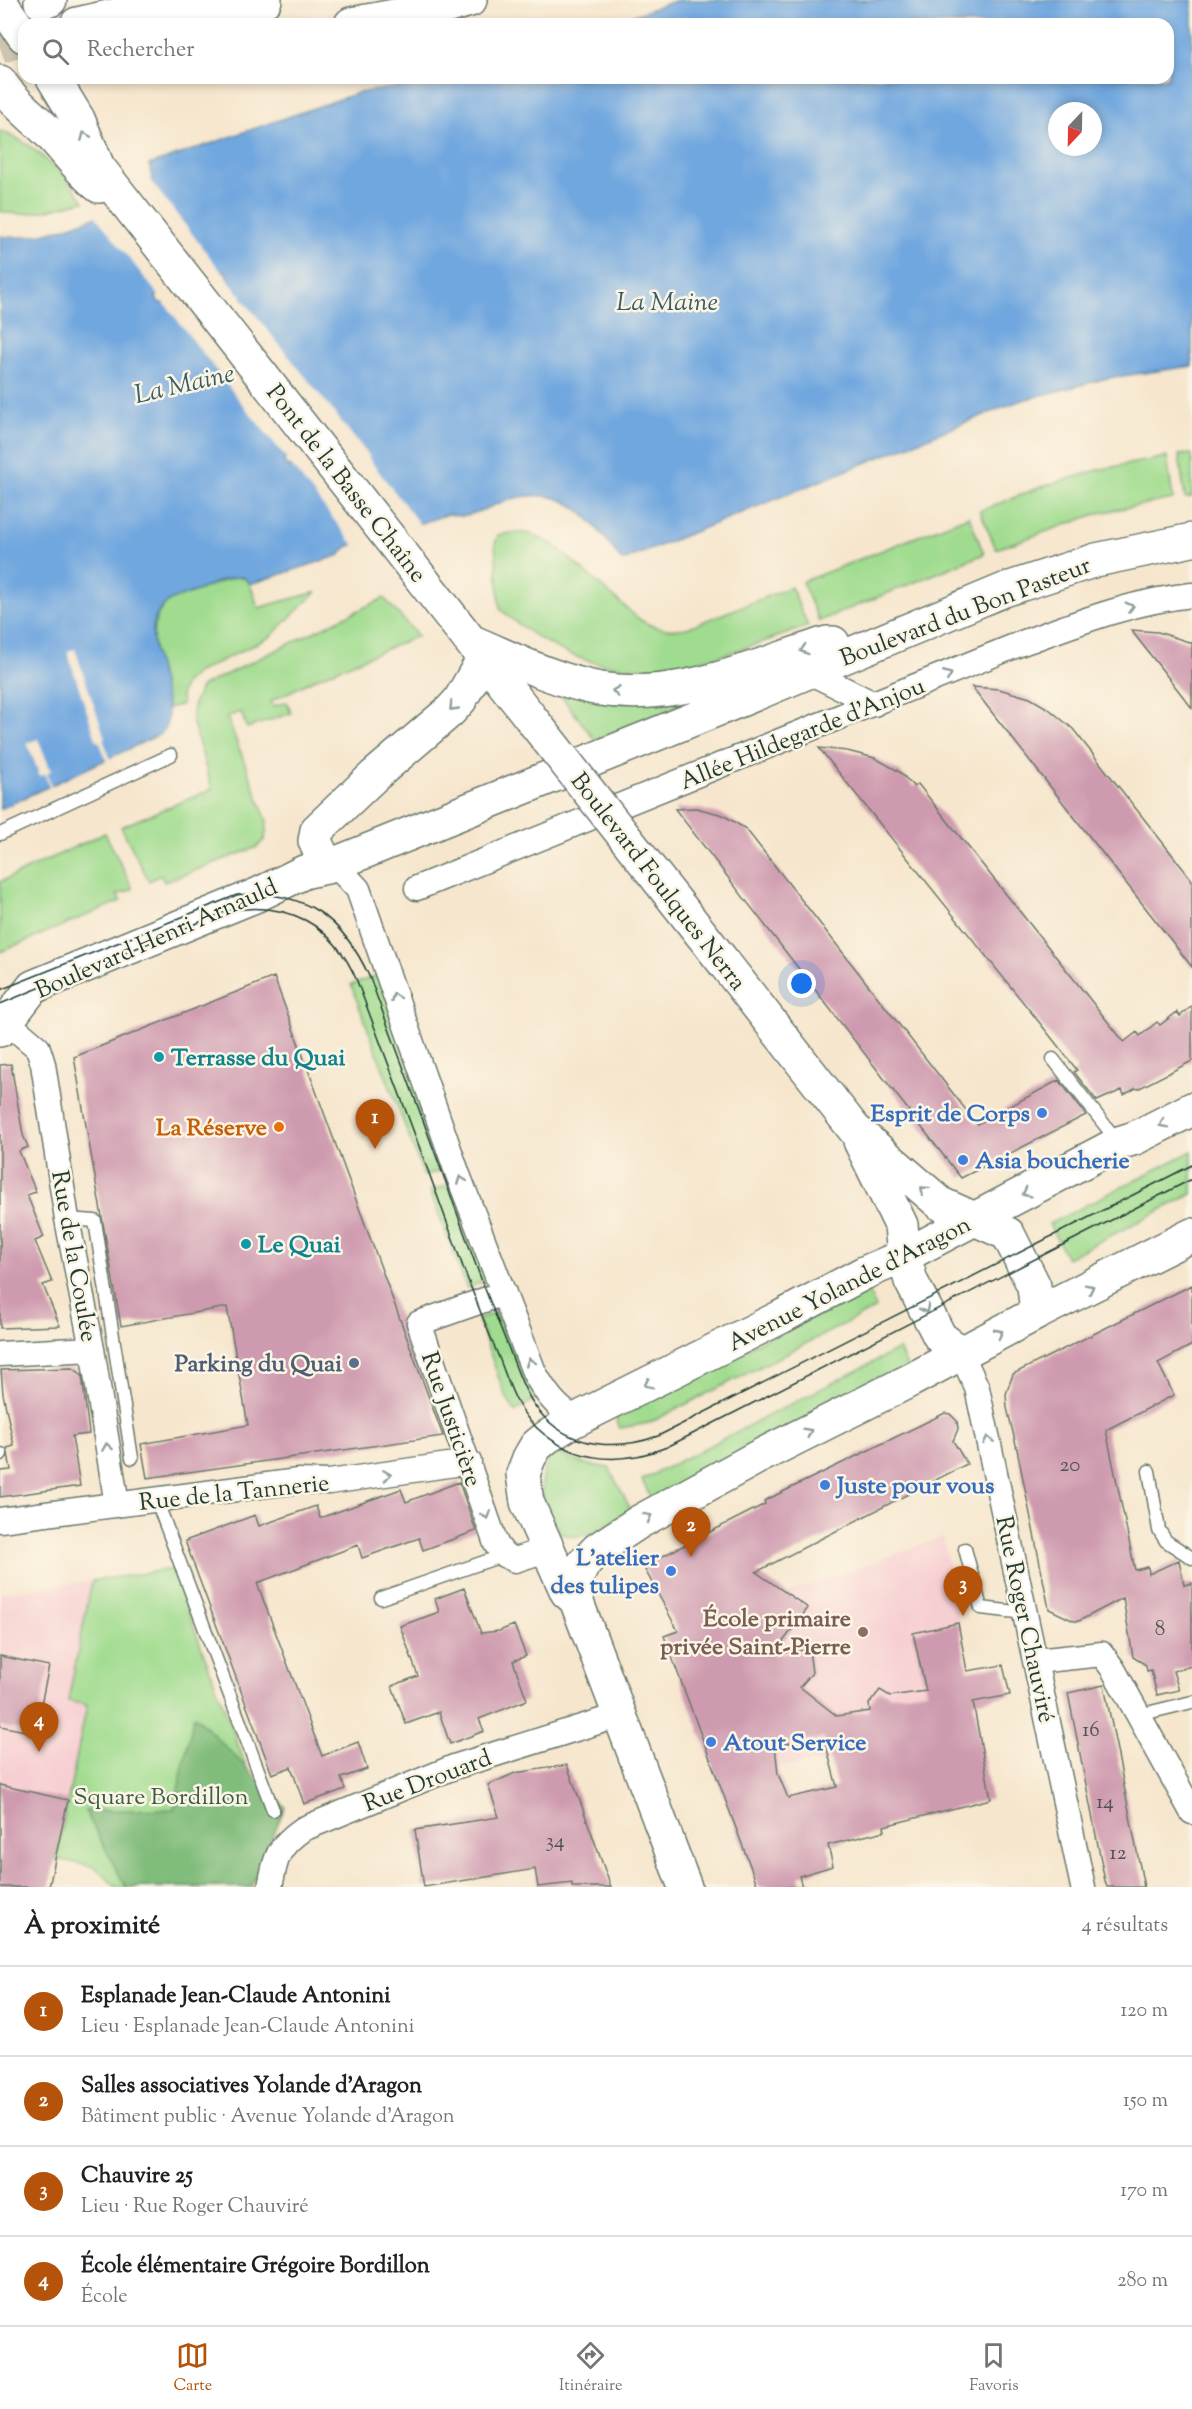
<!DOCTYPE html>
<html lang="fr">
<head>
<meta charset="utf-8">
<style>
  :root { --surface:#fff; --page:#f6f6f6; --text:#202124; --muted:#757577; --line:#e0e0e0; --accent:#b45309 }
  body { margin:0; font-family:"Sorts Mill Goudy",serif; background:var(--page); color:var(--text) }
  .compass { position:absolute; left:1048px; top:102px; width:54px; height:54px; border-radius:50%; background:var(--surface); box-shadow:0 3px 9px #0003; rotate:202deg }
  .you { position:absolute; left:802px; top:984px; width:21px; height:21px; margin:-15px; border:4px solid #fff; border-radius:50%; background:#1a73e8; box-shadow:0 0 0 9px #1a73e833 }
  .badge { display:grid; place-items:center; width:39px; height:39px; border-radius:50%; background:var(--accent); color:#fff; font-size:20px; font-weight:700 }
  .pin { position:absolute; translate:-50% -50px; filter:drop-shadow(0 2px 3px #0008) }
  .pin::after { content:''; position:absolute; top:32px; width:21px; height:18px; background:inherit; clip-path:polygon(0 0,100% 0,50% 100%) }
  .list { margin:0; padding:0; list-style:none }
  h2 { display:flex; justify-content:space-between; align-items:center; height:78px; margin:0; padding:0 24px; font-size:26px }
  h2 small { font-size:20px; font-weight:400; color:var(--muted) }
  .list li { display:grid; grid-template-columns:39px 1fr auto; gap:18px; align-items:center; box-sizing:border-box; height:90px; padding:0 24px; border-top:2px solid var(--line) }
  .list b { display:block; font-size:22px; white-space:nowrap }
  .list p { margin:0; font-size:20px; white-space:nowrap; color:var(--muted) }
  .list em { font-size:20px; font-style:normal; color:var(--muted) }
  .icon { flex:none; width:33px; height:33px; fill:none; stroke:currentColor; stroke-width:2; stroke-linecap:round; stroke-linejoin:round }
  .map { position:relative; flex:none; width:1192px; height:1887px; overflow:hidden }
  .search { position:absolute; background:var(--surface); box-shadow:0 3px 9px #0003; left:18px; right:18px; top:18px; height:66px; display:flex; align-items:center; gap:15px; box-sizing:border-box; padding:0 21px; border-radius:18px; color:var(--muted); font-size:22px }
  .sheet { height:438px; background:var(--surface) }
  nav { display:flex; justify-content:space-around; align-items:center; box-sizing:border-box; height:84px; border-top:2px solid var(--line); background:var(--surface); font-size:16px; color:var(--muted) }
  nav a { display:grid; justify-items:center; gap:3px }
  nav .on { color:var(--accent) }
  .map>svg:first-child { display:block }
</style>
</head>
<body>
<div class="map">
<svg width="1192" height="1887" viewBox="0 0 1192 1887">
  <rect width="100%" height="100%" fill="#fcf5e5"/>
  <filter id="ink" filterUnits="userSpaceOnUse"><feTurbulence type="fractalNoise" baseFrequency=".0167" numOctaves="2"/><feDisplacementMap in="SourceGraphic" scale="12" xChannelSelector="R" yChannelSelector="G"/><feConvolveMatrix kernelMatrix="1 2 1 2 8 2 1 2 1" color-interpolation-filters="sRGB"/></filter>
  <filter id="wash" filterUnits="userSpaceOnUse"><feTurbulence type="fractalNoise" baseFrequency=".008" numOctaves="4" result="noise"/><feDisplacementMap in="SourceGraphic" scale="24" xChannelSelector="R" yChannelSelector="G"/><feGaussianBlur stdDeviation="1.35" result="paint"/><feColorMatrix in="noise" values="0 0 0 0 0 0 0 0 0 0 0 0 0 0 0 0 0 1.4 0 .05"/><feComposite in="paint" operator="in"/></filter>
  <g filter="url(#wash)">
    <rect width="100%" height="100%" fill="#f6e6cd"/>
    <path fill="#f7cfd2" d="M943,1537L981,1736L875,1756L779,1767L767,1663L763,1602Z
      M92,1581L68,1700L87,1704L62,1831L0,1814V1593Z"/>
    <path fill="#a0dc8f" stroke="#608c62" stroke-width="1.5" d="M0,131C22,139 37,150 53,167L56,165L84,201C57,207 27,219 0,211Z
      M1192,454V497L1185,498L1179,455Z
      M1167,457L1173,499L1099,513L996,549L980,511L1038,488L1102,469Z
      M969,516L984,554L819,621L802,582Z
      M519,532L531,534L554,545L639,619C655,629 668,631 687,628L791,587L808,626C690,668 606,702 500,609L495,544L498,535Z
      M234,577C252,575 253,594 258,608L316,592L270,637L196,673L185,683L181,693L182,705L166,708C161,680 137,618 172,600Z
      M384,598L418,636L319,677L271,701L273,706L287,702L291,713L247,728L241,712L227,717L267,821L265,839L257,847L164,882L161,875L149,881L121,827L212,789L192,720L194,702L202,686Z
      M552,684L715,690L595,740Z
      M105,833L133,889L117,895L121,901L0,952V882Z
      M378,975L448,1168L424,1176L351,985Z
      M1192,1151V1194L1067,1258L1049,1224Z
      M454,1183L489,1279L467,1288L430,1191Z
      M866,1287L876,1308L649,1423L620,1428L615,1416Z
      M501,1310L538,1397L515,1412L504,1393L478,1319Z
      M899,1349L908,1369L652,1500L642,1480Z
      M555,1449C570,1463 590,1465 609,1468L631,1510C616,1518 597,1534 580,1536C537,1542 533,1473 555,1449Z
      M172,1569L264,1814L249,1887H116L95,1867L56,1859L87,1705L68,1701L92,1581Z"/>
    <path fill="#80bc7a" stroke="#507c57" stroke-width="1.5" d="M194,1715L285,1807L251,1887H126L85,1811L174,1809Z"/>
    <path fill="#71a7df" stroke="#48728a" stroke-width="1.5" fill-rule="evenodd" d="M678,0H1192V366L1108,378L1019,401L622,561C588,515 565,480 502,502C490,507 476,514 463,516C459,517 454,515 449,514L347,547L340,555L251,584L243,577C226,576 209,586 194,592C186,595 175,597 168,602C126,632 187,707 161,734L0,809V236C42,244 102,213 142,198C154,189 153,179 149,165L357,93L439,81L449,78H1168V24H608ZM1057,111H1093V147H1057ZM223,271L226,272L228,280L163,303H159L156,298L158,294ZM350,435L353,436L355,443L291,467L287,466L284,462L285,458Z"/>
    <path fill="#f6e6cd" d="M150,180L238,293L242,294L241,297L369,456V459L421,526L356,548L290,464L352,441L351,438L288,460L239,400L162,300L225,278L224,274L160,297L93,213L140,196L146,191Z
      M75,649L105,738L103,739L111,760L107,761L99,741L97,742L67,651Z
      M38,739L51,771L47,773L51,786L49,787L45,774L40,776L27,743Z"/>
    <g id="blocks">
      <path fill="#ce9aaf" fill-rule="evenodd" d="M1131,630L1158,632L1192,643V708Z
        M972,687L999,689L1030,698L1049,709L1073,729L1167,848L1192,880V967Z
        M819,748L847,751L875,758L900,772L914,787L918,784L1124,1042L1137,1032L1140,1036L1157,1022L1160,1025L1177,1012L1180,1016L1192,1006V1061L1138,1089L1136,1088L1124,1095L1122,1090L1097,1101L1074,1072L1077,1070L1043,1027Z
        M696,808L723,815L746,829L977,1124L1059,1080L1086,1115L961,1178L675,809Z
        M274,977L443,1436L147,1478L141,1444L248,1425L227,1307L121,1326L74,1057Z
        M11,1064L23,1135L28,1147L19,1151L36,1192L27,1195L44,1237L35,1241L52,1282L43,1285L60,1326L0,1328V1065Z
        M1192,1285V1345L1158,1363L1174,1395L1106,1430L1135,1570L1148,1567L1149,1574L1179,1560L1184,1585L1192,1583V1666L1173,1671L1179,1690L1157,1695L1151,1670L1147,1671L1146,1665L1133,1657L1123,1598L1079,1621H1074L1049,1609L1017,1449L1007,1408L1006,1394L1013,1374Z
        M73,1368L82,1375L89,1434L72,1436L80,1486L0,1497V1471L11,1470L7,1448L14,1446L3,1394L1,1370Z
        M945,1413L950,1414L957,1421L958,1429L953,1441L967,1464L756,1572L808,1608L773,1655L809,1649L812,1673L800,1687L837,1716L870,1711L869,1704L880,1690L890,1696L926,1691L913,1633L958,1623L967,1671L1003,1665L1010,1695L973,1702L991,1799L884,1826L885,1831L828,1845L833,1866L799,1876L802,1887H758L664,1636L678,1631L643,1566L765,1504L764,1501ZM824,1738L837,1787L788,1798L778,1774L775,1745Z
        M459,1482L476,1531L423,1550L419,1538L362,1558L358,1545L257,1583L322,1756L358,1742L367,1769L341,1778L345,1789L304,1804L291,1767L272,1774L185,1541L255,1515L259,1526L316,1506L320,1518L401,1489L406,1502Z
        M464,1588L481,1633L499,1631L514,1625L526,1656L513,1661L527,1700L479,1719L484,1731L450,1744L439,1712L406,1724L392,1686L418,1676L400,1626L439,1612L435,1599Z
        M0,1656L49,1666L35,1733L0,1726Z
        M1104,1685L1123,1781L1144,1887H1107L1105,1881L1068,1693Z
        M567,1765L611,1887H572V1883L538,1887L535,1869L424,1887L415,1830L499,1817L488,1785L515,1773Z
        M0,1785L68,1800L49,1887H0Z"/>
    </g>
  </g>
  <g filter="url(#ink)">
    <use href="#blocks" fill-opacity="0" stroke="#6a786a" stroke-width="1.5"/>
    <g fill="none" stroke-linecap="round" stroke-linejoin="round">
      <path stroke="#cbc4ae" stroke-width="33" stroke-dasharray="33 16" stroke-linecap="butt" d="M0,47L24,39"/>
      <defs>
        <path id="lane" d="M0,834L171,755
          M1053,1059L1118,1142
          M67,1219L95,1221L132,1458
          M0,1454H1
          M1149,1471L1159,1530L1166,1541L1192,1558
          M156,1499L273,1810
          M965,1549L981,1608L1025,1613
          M381,1598L504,1555
          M1139,1715L1192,1702"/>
        <path id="street" d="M809,672L874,704
          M327,867L342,872L358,889L457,1172L534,1372C545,1392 556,1408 576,1419
          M417,888L1022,643C1077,623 1133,601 1192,595
          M6,1021L38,1048L43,1064L67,1219L92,1349L117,1505
          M504,1293L419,1323L496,1544L504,1555L515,1560L549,1549
          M961,1353L977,1388L1083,1887
          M0,1354L92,1349
          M0,1520L298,1481L329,1482L469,1462
          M1036,1661L1102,1654L1113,1669L1192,1812
          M270,1887C276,1857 277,1847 303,1829L454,1767L620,1715"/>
        <path id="secondary" d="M0,2L24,36
          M53,78L78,119L98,167L530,717
          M0,82C13,103 33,116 50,134C66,151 80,171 99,186
          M475,643C515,660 556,681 600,689C678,702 754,666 827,643H833
          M327,867L315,841L317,830L374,776L450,711L460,700L484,658
          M725,964L854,1129L941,1204L1008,1234L1034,1286L1037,1313
          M0,1030L33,987L257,895L304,872L327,867L748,697L1004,590L1096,560L1192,540
          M860,1141L901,1225L904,1256L911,1281L940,1337L961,1353
          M576,1600L567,1592L562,1581L527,1502L523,1474L529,1458L536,1446L547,1437L571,1422L781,1317L864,1273L904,1256L1119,1143L1135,1138L1192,1109
          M685,1887L576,1600L577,1577L584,1563L598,1549L639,1522L756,1458L911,1380L1037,1313L1192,1235"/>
        <path id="highway" d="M41,2L50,0
          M77,24L117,15L265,0
          M351,24L449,6L470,0"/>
      </defs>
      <use href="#lane" stroke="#6a786a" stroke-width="15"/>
      <use href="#street" stroke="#6a786a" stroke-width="27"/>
      <use href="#secondary" stroke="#6a786a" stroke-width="36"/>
      <use href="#highway" stroke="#6a786a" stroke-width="36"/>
      <use href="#lane" stroke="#fff" stroke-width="12"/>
      <use href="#street" stroke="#fff" stroke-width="24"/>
      <use href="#secondary" stroke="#fff" stroke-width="33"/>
      <use href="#highway" stroke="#fff" stroke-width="33"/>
      <path stroke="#1f3d34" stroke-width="1.5" d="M0,990L237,895C305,889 343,918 370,978C405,1072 440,1165 474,1260C485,1290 497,1319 509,1349C518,1373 526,1398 544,1417C575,1449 619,1450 658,1436L1192,1165
        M0,1004L227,911C288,900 333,924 357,981C393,1076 429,1171 463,1267C475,1298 487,1329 500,1360C508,1381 515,1404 530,1421C568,1462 617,1467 667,1447L1192,1179"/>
      <defs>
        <path id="secondary-bridge" d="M530,717L725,964"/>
      </defs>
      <use href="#secondary-bridge" stroke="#6a786a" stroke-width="36" stroke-linecap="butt"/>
      <use href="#secondary-bridge" stroke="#fff" stroke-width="33"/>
    </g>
    <defs><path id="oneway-chevron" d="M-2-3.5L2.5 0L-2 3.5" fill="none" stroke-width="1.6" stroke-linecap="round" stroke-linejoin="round" transform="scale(1.5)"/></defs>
    <g stroke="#8f9e9a">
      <use href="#oneway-chevron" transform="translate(85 136) rotate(-113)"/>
      <use href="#oneway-chevron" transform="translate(1130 607) rotate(-15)"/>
      <use href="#oneway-chevron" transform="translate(804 650) rotate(162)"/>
      <use href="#oneway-chevron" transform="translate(948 675) rotate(-22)"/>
      <use href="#oneway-chevron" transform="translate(616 691) rotate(-173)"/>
      <use href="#oneway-chevron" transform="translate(453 707) rotate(134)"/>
      <use href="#oneway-chevron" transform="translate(395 997) rotate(-110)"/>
      <use href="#oneway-chevron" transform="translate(1163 1124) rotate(153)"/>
      <use href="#oneway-chevron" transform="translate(461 1180) rotate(-111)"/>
      <use href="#oneway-chevron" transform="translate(924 1190) rotate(-139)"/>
      <use href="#oneway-chevron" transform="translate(1026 1193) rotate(153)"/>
      <use href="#oneway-chevron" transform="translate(1090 1288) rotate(-27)"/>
      <use href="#oneway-chevron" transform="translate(925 1309) rotate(63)"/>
      <use href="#oneway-chevron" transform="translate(999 1333) rotate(-28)"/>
      <use href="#oneway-chevron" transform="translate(530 1362) rotate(-110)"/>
      <use href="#oneway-chevron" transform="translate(648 1384) rotate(154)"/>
      <use href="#oneway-chevron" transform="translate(808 1432) rotate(-27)"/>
      <use href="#oneway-chevron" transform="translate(988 1440) rotate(-102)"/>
      <use href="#oneway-chevron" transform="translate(107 1447) rotate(-99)"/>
      <use href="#oneway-chevron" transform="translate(387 1475) rotate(-8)"/>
      <use href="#oneway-chevron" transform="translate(486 1515) rotate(71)"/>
      <use href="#oneway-chevron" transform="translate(648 1517) rotate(-29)"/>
    </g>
  </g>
  <g fill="#0f9aa8" stroke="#fcf5e5" stroke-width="2">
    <circle cx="159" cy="1057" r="6"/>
    <circle cx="246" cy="1244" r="6"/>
  </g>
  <g fill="#3f7fe0" stroke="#fcf5e5" stroke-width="2">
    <circle cx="1042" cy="1113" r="6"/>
    <circle cx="963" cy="1160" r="6"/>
    <circle cx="825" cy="1485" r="6"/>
    <circle cx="671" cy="1571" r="6"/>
    <circle cx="711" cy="1742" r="6"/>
  </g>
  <circle fill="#e8710a" stroke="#fcf5e5" stroke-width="2" cx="279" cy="1127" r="6"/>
  <circle fill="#5c6f8a" stroke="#fcf5e5" stroke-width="2" cx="354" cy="1363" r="6"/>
  <circle fill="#8d6e63" stroke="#fcf5e5" stroke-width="2" cx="863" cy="1632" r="6"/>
  <g text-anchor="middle" stroke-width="5" stroke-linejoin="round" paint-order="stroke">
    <g font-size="21" fill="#4b5453">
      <text x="1070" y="1471">20</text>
      <text x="1160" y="1635">8</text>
      <text x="1091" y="1736">16</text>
      <text x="1105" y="1808">14</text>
      <text x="555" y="1847">34</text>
      <text x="1118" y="1859">12</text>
    </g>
    <g font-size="24" fill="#1f3d34" stroke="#fcf5e5">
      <text transform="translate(347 483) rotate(52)" y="8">Pont de la Basse Chaîne</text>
      <text transform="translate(965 611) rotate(-21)" y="8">Boulevard du Bon Pasteur</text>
      <text transform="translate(802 733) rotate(-22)" y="8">Allée Hildegarde d'Anjou</text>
      <text transform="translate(659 881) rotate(52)" y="8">Boulevard Foulques Nerra</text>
      <text transform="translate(156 938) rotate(-24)" y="8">Boulevard Henri Arnauld</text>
      <text transform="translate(75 1256) rotate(80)" y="8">Rue de la Coulée</text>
      <text transform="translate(849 1283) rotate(-27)" y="8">Avenue Yolande d’Aragon</text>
      <text transform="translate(452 1419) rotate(71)" y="8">Rue Justicière</text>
      <text transform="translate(234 1492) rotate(-6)" y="8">Rue de la Tannerie</text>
      <text transform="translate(1026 1619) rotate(78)" y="8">Rue Roger Chauviré</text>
      <text transform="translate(427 1780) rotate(-21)" y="8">Rue Drouard</text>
    </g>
    <g font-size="24" font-weight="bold" fill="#0d838f" stroke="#fcf5e5" text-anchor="start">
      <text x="171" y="1065">Terrasse du Quai</text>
      <text x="258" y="1252">Le Quai</text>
    </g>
    <g font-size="24" font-weight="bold" fill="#366cbe" stroke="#fcf5e5" text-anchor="start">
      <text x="1030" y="1121" text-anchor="end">Esprit de Corps</text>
      <text x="975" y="1168">Asia boucherie</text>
      <text x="837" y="1493">Juste pour vous</text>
      <text x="659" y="1565" text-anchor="end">L'atelier<tspan x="659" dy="28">des tulipes</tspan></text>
      <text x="723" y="1750">Atout Service</text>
    </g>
    <g font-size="24" font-weight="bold" fill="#c56008" stroke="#fcf5e5" text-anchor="end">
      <text x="267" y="1135">La Réserve</text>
    </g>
    <g font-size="24" font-weight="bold" fill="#4e5e75" stroke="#fcf5e5" text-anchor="end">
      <text x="342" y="1371">Parking du Quai</text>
    </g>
    <g font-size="24" font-weight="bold" fill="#785e54" stroke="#fcf5e5" text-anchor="end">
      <text x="851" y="1626">École primaire<tspan x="851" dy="28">privée Saint-Pierre</tspan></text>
    </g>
    <g font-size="24" fill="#395d46" stroke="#fcf5e5">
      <text x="161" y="1804">Square Bordillon</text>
    </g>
    <g font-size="26" font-style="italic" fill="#385d67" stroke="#fcf5e5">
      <text x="667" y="310">La Maine</text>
      <text transform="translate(184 383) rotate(-13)" y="9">La Maine</text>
    </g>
  </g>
</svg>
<svg class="compass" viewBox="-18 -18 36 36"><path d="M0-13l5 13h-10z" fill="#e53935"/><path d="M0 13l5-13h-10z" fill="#757577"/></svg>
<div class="you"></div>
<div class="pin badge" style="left:375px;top:1149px">1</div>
<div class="pin badge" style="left:691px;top:1557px">2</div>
<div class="pin badge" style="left:963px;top:1616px">3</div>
<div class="pin badge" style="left:39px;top:1752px">4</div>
<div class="search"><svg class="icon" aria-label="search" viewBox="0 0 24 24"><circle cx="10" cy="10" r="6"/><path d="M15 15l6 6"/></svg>Rechercher</div>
</div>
<section class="sheet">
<h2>À proximité<small>4 résultats</small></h2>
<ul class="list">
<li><span class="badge">1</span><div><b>Esplanade Jean-Claude Antonini</b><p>Lieu · Esplanade Jean-Claude Antonini</p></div><em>120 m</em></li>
<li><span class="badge">2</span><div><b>Salles associatives Yolande d'Aragon</b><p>Bâtiment public · Avenue Yolande d’Aragon</p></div><em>150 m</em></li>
<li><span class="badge">3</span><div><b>Chauvire 25</b><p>Lieu · Rue Roger Chauviré</p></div><em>170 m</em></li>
<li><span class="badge">4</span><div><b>École élémentaire Grégoire Bordillon</b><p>École</p></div><em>280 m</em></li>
</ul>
</section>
<nav>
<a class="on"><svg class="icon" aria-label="map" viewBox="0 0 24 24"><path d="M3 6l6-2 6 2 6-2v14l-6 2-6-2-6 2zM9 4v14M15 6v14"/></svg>Carte</a>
<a><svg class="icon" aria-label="directions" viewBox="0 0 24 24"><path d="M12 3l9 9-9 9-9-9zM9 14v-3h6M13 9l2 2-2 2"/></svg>Itinéraire</a>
<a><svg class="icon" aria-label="saved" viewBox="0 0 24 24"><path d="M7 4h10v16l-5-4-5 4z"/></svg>Favoris</a>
</nav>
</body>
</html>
